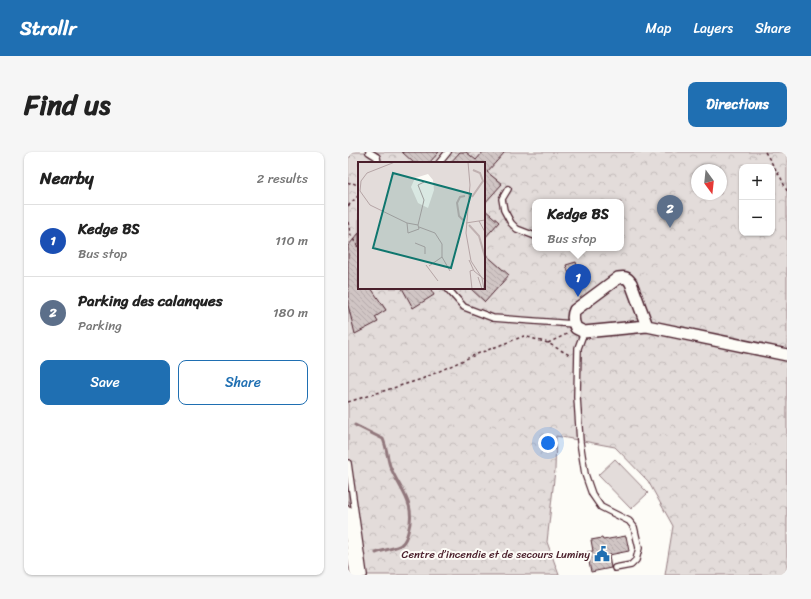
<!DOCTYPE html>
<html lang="en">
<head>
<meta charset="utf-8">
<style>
  :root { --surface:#fff; --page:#f6f6f6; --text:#222; --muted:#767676; --line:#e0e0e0; --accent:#1f6fb2 }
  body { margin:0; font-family:Sriracha,sans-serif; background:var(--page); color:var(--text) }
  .controls { position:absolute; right:12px; top:12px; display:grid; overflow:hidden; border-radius:8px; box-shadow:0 1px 3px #0004 }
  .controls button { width:36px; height:36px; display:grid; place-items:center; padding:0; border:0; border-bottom:1px solid var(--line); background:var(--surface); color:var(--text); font:20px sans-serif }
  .compass { position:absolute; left:343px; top:12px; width:36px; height:36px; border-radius:50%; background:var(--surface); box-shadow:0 1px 3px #0004; rotate:165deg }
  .you { position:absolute; left:200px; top:291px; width:14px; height:14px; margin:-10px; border:3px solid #fff; border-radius:50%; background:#1a73e8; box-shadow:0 0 0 6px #1a73e833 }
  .badge { display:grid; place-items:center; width:26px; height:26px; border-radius:50%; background:var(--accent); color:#fff; font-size:13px; font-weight:700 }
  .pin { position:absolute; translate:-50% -33px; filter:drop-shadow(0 1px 2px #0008) }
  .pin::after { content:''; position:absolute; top:21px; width:14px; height:12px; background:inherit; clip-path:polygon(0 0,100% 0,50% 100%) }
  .popup { position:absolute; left:184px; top:47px; width:92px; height:52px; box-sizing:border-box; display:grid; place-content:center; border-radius:8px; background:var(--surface); filter:drop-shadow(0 1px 3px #0005); font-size:13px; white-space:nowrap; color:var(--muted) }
  .popup b { font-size:15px; color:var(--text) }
  .popup::after { content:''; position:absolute; left:50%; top:100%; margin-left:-8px; border:8px solid transparent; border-top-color:var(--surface) }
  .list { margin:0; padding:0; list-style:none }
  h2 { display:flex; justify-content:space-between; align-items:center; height:52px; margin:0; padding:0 16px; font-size:17px }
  h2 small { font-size:13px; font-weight:400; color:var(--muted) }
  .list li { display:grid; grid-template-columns:26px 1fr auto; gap:12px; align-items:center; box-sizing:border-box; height:72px; padding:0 16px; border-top:1px solid var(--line) }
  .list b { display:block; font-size:15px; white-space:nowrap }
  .list p { margin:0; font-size:13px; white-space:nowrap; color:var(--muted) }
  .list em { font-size:13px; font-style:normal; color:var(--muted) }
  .actions { display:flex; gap:8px; padding:12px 16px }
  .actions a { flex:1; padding:9px 0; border:1px solid var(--accent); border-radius:8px; text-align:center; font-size:14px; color:var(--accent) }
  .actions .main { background:var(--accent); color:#fff }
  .map { position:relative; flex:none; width:439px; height:423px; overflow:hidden; border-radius:8px }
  header { display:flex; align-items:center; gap:24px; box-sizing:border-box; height:56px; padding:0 20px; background:var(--accent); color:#fff }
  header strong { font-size:19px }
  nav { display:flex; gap:22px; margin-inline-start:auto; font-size:14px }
  .intro { display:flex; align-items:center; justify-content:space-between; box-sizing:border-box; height:96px; padding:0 24px }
  h1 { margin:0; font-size:28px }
  .button { padding:10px 18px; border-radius:8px; background:var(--accent); color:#fff; font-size:14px; font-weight:700 }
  main { display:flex; gap:24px; padding:0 24px }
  aside { flex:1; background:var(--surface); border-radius:8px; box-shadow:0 1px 3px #0004 }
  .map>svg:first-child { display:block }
</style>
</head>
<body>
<header>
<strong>Strollr</strong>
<nav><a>Map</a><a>Layers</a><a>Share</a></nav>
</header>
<div class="intro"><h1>Find us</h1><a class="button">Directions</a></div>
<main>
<aside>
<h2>Nearby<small>2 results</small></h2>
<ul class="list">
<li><span class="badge" style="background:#1a4fb4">1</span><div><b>Kedge BS</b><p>Bus stop</p></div><em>110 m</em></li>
<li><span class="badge" style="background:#5c6f8a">2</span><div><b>Parking des calanques</b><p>Parking</p></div><em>180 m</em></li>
</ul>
<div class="actions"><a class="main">Save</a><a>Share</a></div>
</aside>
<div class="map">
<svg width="439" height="423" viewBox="0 0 439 423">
  <defs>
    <pattern id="forest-crowns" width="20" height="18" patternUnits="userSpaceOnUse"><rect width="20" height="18" fill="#e3dcda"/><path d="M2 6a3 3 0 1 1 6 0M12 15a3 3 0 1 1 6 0" fill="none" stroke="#c4bcbb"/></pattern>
    <pattern id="building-back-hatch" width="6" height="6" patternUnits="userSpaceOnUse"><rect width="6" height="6" fill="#d0c5c4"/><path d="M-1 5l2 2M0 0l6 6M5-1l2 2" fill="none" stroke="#b4a9a9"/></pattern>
  </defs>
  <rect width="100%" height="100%" fill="#fdfcf7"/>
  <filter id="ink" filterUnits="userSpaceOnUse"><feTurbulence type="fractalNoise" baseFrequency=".025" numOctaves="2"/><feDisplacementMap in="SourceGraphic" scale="8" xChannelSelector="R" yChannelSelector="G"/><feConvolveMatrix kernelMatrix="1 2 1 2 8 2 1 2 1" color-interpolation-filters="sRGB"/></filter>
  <g filter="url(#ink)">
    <path fill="url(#forest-crowns)" stroke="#967e82" fill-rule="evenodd" d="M0,0H439V423H317L325,374L300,329L267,295L208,284L207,318L199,390L211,423H0ZM11,11H136V136H11ZM394,15H424V81H394ZM349,18H373V42H349ZM187,50H273V96H187Z"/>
    <path fill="#e3dcda" stroke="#967e82" d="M267,307L300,341L283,357L250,323Z"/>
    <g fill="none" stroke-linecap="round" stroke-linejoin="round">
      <path stroke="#91777b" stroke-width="3" d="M7,273L35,287C39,296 39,305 42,314C52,339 69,351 60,380C59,384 57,389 54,392C50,396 35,398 28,401"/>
    </g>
    <path fill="url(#building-back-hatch)" stroke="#4a1f2b" d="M54,0H91L81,11H66Z
      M112,0H118L128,8L135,0H157L139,20L154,32L136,52V11H102Z
      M136,57L151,70L136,87Z
      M11,81V136H23L38,158L27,165L30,170L7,182L0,153V94Z
      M136,101L161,123L137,150L122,136H136Z
      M228,110L234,131L225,134L218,113Z
      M54,136H82L86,143L65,156Z
      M278,384L281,399L261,403L263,416L243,420L239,400L245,399L243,388L254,386L255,388Z"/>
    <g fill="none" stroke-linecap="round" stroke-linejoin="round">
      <defs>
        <path id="service" d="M21,0L29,5L30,11
          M91,11L100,0
          M160,37L154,47L156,58L163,71L169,77L187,84
          M99,136L116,155L145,166L226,172
          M236,180L230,196L229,245L232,290L237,322L244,342L253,355L281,369L286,375L291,396L288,408L283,413L267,416
          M0,311L16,423"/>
        <path id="minor" d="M299,174L283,131C279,125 277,125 270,126L227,158C224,164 225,170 228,176L236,180L299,174L439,203"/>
        <path id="tertiary" d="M0,361L9,423"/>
      </defs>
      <use href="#service" stroke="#4a1f2b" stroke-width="8"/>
      <use href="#minor" stroke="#4a1f2b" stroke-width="14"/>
      <use href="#tertiary" stroke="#4a1f2b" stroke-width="16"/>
      <path stroke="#4a1f2b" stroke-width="1.5" stroke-dasharray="3 3" stroke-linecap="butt" d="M417,0L433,26L439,39
        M0,6L4,0
        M0,32L3,30L11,34
        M0,54L11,43
        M0,70L3,83L11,97
        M200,191L219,182
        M0,250L74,227L129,202L176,184L200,191L223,204"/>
      <use href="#service" stroke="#fdfcf7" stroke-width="5.5"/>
      <use href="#minor" stroke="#fdfcf7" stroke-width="11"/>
      <use href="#tertiary" stroke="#fdfcf7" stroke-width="13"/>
    </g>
  </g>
  <defs>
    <symbol id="civic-bare" viewBox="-9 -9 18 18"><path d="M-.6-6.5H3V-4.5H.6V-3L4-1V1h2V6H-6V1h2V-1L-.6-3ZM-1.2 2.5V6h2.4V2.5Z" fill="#1f6fb2" stroke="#fdfcf7" stroke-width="2.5" paint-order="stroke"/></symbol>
  </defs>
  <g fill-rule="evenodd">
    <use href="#civic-bare" x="243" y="391" width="22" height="22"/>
  </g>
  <g text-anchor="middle" stroke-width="4" stroke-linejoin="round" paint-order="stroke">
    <g font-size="11" fill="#4a1f2b" stroke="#fdfcf7" text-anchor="end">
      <text x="242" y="406">Centre d’incendie et de secours Luminy</text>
    </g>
  </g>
  <g transform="translate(10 10)">
    <rect width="127" height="127" fill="#fdfcf7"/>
    <path d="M0,0H127V127H0ZM70,12L75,18L76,28L70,46L60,41L53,25L57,16Z" fill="#e3dcda" fill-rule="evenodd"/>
    <path fill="none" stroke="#c0b1b1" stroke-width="2" d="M114,35L125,19L122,11L115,8M105,58L101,54L99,41L102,35L107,34M111,63L121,74L127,95"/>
    <path fill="none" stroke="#b5a4a5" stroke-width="1" d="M37,0L9,11L3,19L2,29L12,43L49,61L60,63L61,67L50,71L49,61M110,0L112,23L108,71L113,99L124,116L126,127M121,59L127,70M108,61L127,58M60,63L66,38L60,23L66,20M61,65L77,71L84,82V95L71,104M57,81L67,85V92M84,95L92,109M111,98L116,109L127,118M68,103L80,119M120,115L124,127M114,127L112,109L115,108"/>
    <path fill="#0f766e" fill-opacity="0.15" stroke="#0f766e" stroke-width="2" d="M35,11L113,32L93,106L15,86Z"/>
    <rect width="127" height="127" fill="none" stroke="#4a1f2b" stroke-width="2"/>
  </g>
</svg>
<div class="controls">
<button>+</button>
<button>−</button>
</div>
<svg class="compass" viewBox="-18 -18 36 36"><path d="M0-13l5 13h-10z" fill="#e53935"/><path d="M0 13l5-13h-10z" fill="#767676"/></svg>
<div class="you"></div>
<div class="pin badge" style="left:230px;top:145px;background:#1a4fb4">1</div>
<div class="popup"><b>Kedge BS</b>Bus stop</div>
<div class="pin badge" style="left:322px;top:76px;background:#5c6f8a">2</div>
</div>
</main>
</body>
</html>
